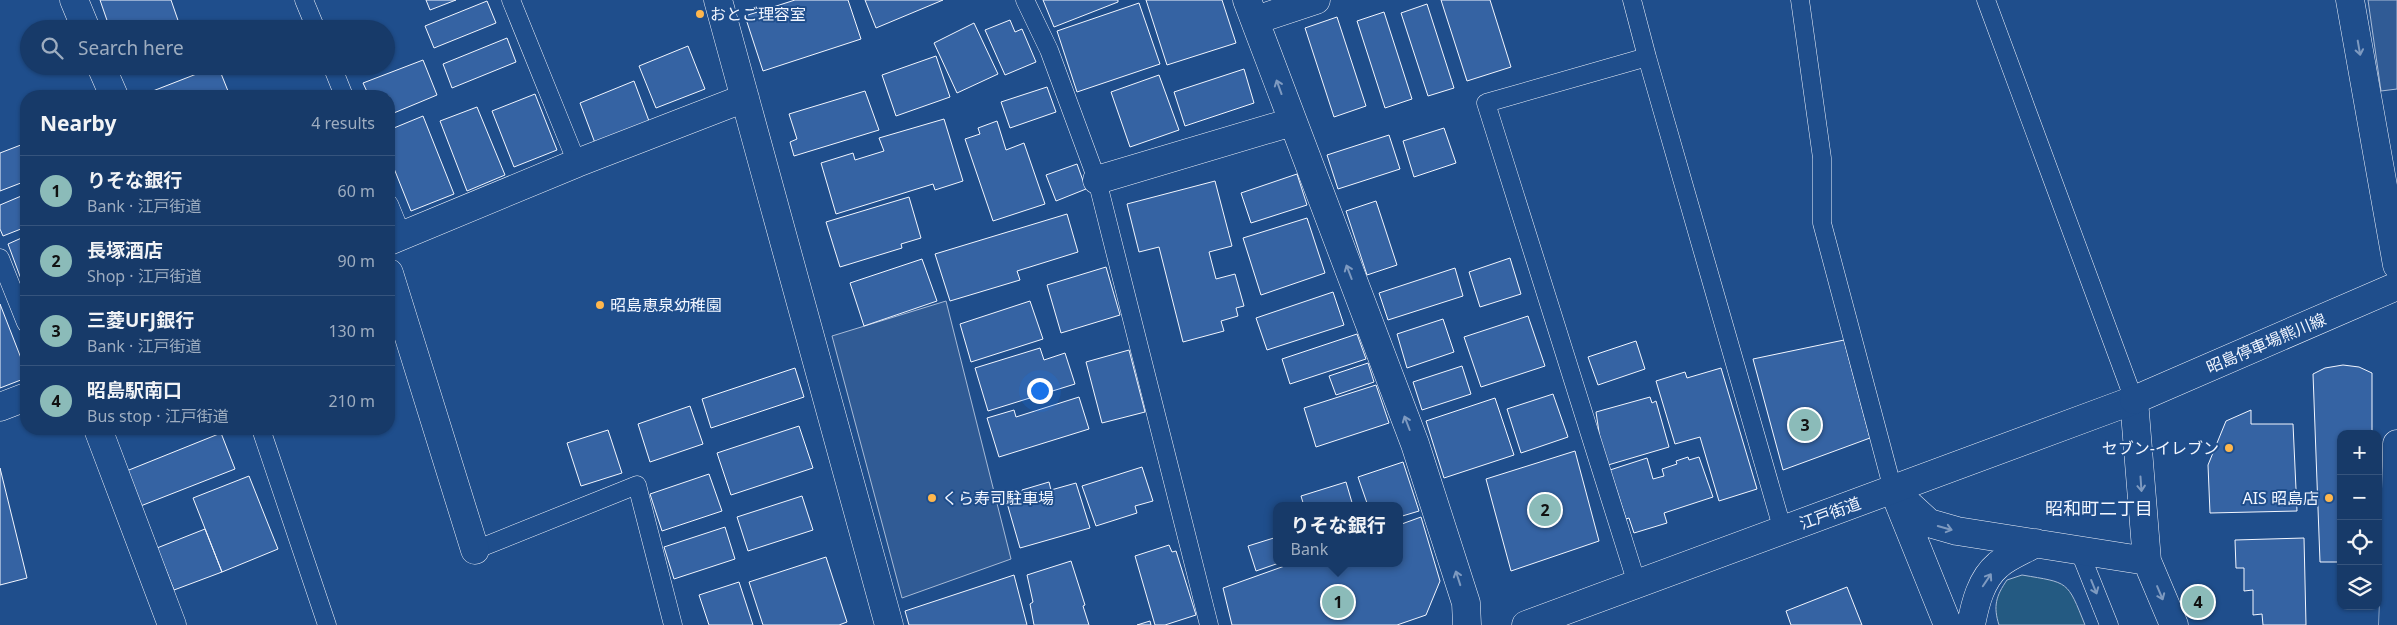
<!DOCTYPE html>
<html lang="en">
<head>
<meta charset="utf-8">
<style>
  :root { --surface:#173a69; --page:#244571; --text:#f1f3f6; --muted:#9eadc0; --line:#36547d; --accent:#8bbbb9 }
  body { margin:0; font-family:"Noto Sans","Noto Sans JP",sans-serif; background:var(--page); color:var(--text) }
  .controls { position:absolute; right:15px; bottom:15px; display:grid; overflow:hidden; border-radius:10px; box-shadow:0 1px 4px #0004 }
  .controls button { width:45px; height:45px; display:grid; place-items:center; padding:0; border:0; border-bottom:1px solid var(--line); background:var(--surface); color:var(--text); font:25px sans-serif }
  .you { position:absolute; left:1039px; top:390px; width:18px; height:18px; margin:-12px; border:4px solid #fff; border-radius:50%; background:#1a73e8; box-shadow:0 0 0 8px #1a73e833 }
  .badge { display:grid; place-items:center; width:32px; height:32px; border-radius:50%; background:var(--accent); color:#111; font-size:16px; font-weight:700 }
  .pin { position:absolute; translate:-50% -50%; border:2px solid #fff; box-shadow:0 1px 5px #0006 }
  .popup { position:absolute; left:1273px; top:502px; width:130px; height:65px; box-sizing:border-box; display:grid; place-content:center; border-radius:10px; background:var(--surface); filter:drop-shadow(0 1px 4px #0005); font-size:16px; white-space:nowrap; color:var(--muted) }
  .popup b { font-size:19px; color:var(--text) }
  .popup::after { content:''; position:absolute; left:50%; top:100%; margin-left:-10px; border:10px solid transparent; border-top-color:var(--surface) }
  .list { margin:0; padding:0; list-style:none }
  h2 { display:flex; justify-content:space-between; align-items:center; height:65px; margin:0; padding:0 20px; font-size:21px }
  h2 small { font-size:16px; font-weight:400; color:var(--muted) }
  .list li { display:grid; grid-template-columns:32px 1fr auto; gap:15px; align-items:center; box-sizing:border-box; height:70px; padding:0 20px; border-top:1px solid var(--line) }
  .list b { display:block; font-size:19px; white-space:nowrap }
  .list p { margin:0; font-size:16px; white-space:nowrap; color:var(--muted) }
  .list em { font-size:16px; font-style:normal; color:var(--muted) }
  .icon { flex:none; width:28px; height:28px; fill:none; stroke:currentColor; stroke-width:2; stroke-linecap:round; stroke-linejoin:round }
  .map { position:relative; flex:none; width:2397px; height:625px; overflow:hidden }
  .search { position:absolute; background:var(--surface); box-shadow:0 1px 4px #0004; left:20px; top:20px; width:375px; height:55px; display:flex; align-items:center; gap:12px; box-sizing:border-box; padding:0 18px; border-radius:28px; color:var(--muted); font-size:19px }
  .panel { position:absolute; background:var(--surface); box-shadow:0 1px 4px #0004; left:20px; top:90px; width:375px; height:345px; border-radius:20px }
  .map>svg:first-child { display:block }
</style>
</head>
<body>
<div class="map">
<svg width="2397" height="625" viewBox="0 0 2397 625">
  <rect width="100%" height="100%" fill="#1f4e8c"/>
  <path fill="#245a82" stroke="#a8bbd7" d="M2022,575C2069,583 2067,580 2085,625H1999C1993,606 1996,596 2007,580Z"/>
  <path fill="#305b95" stroke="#a8bbd7" d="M2368,0H2397V89L2381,91Z
    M946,301L1011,559L902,598L832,336Z"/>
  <path fill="#3563a3" stroke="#f2f6ff" d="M100,0H171L181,29H110Z
    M426,0H456L430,10Z
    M795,0H848L861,39L763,71L745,16Z
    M865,0H943L876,28Z
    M1043,0H1118V2L1054,27Z
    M1146,0H1222L1236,43L1167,65Z
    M1441,0H1490L1511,67L1467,81Z
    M487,1L496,23L434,48L425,26Z
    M1139,3L1160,64L1077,92L1057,31Z
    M1427,4L1454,88L1428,96L1401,13Z
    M1384,12L1412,99L1385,108L1357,21Z
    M1337,17L1366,106L1334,117L1305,28Z
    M1010,20L1015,32L1022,29L1036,62L1005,75L985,30Z
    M974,23L998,74L957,93L934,43Z
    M507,38L516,62L452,88L443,64Z
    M688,46L705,89L656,108L639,66Z
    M936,56L950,97L896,116L882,75Z
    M423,60L437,95L389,115V96H369L363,83Z
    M218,66L230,96H140L217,66Z
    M1244,69L1254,103L1185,126L1174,92Z
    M1159,75L1179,130L1130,147L1111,92Z
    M634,81L649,121L595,143L580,103Z
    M1047,87L1056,112L1010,128L1001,102Z
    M865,91L879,130L794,156L790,142L797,139L789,114Z
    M535,94L557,150L514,167L492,111Z
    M477,107L505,175L467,191L440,121Z
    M423,116L454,194L411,211L389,156V130Z
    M944,119L963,181L935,190L933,184L836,214L821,163L853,153L855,160L884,151L879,138Z
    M997,121L1006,150L1024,143L1045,204L993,221L965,139L980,134L978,128Z
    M1444,128L1456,163L1414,177L1403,141Z
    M1389,135L1400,169L1338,189L1327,155Z
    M26,143V181L0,191V153Z
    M1077,164L1086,189L1056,201L1046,175Z
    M1297,174L1307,205L1251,223L1241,193Z
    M1215,181L1232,246L1209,252L1216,279L1235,274L1244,306L1236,308L1238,316L1221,321L1224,331L1183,342L1159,247L1139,252L1127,204Z
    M26,194V227L3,236L0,229V205Z
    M909,197L921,238L901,244L902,248L840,267L826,222Z
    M1376,201L1397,265L1367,275L1346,211Z
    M1067,214L1078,252L1017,271L1020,280L950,301L935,254Z
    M1307,218L1325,273L1261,295L1243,238Z
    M26,236V277L21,279L8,244Z
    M1510,258L1521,294L1480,307L1469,272Z
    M922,259L937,301L864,326L850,283Z
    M1106,267L1120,315L1061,333L1047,285Z
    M1455,268L1463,296L1388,320L1379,293Z
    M26,283V306L18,286Z
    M1333,292L1344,325L1267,350L1256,318Z
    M1030,301L1043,339L971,362L960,324Z
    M0,304L26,371V378L0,388Z
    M1528,316L1545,366L1481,387L1464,337Z
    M1443,319L1454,352L1407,368L1397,334Z
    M1357,334L1366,359L1290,384L1282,359Z
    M1844,340L1870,438L1783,470L1753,359Z
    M1636,341L1645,369L1598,385L1588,357Z
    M1040,348L1044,360L1065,353L1075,384L988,411L975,368Z
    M1129,350L1145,412L1102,423L1086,362Z
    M1368,363L1374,382L1336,395L1329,376Z
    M2343,365L2359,367L2372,373V434H2341V562H2320L2313,374L2325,368Z
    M1462,366L1471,394L1422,410L1413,382Z
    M795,368L804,397L711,428L702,399Z
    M1721,368L1757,489L1719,501L1700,437L1675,444L1656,381L1685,372L1687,378Z
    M1376,385L1389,423L1316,447L1304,408Z
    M1553,394L1568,437L1521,453L1507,409Z
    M1079,397L1089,429L999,457L987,418L1014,410L1016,417Z
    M1650,397L1652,403L1656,401L1669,447L1608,465L1600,439L1596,412Z
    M1495,398L1514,455L1444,478L1426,421Z
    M690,406L703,444L650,462L638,424Z
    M2251,410V424H2293L2297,511L2210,513L2208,465L2226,421Z
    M799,426L813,468L731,495L717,453Z
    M608,430L622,473L581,486L567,443Z
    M221,433L235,469L138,507L124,472Z
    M1575,451L1599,541L1511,571L1486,479Z
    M1688,457L1689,460L1699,457L1713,497L1664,513L1667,523L1634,533L1629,518L1626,519L1610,470L1647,458L1653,479L1664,476L1662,469L1677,464L1676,461Z
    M1403,462L1419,511L1399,517V506H1368L1358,477Z
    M1142,467L1153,501L1135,506L1137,513L1096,526L1082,486Z
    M0,468L27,578L0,585Z
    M709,474L722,511L662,531L650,494Z
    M249,476L278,549L222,572L193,498Z
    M1049,482L1051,490L1076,483L1090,528L1020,548L1007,503L1024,498L1022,490Z
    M1346,482L1353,506H1304L1301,496Z
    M802,496L813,530L748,551L737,517Z
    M1421,517L1440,581L1426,615L1397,625H1232L1223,588L1293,563H1399V525Z
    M725,527L735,559L674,579L664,547Z
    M205,529L222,572L174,590L157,548Z
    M1277,537V563H1279L1256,571L1248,546Z
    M2304,538L2306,625H2263L2262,614L2253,615V590L2244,591V568H2236L2235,540Z
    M1169,545L1172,552L1176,551L1196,615L1165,625H1155L1135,556Z
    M826,557L847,622L839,625H763L749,582Z
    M1071,561L1085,605L1083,606L1089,625H1034L1030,604L1033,602L1027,575Z
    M1014,575L1027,625H909L905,611Z
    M739,582L753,625H709L699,595Z
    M1847,587L1862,625H1791L1786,611Z
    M1150,621L1151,625H1137Z"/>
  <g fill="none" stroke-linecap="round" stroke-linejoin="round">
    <defs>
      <path id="service" d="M304,0L316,29
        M511,0L577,163
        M1025,0L1049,50L1097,180L1209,625
        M1632,0L1647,57
        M1800,0L1822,158V223L1893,490
        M1986,0L2134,400
        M332,66L344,96
        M389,204L402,236
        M0,258L26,323
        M261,429L327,625
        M475,550L637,485L673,625
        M2079,550L2109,625
        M1637,584L1486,103L1647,57L1783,531"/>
      <path id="minor" d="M74,0L86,29
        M718,0L889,625
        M1247,0L1415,444L1466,603L1467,625
        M2350,0L2397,265
        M1256,20L1316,0
        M101,66L114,96
        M1097,180L1292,122
        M389,241L577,163L745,98
        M389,273L475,550
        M2134,400L2147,561L2174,625
        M0,407L26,397
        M98,429L172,625
        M1893,490L1929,523L1957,531L2147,561
        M1898,501L1948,625
        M1971,625C1975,604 1981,579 1998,565C2008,556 2024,550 2036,543
        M2393,625L2397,444"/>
      <path id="tertiary" d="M1526,625L2134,400"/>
      <path id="secondary" d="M2134,400L2397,286"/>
    </defs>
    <use href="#service" stroke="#f2f6ff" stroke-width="19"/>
    <use href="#minor" stroke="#f2f6ff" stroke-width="29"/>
    <use href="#tertiary" stroke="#f2f6ff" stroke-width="29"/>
    <use href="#secondary" stroke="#f2f6ff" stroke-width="29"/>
    <use href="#service" stroke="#1f4e8c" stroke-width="18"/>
    <use href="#minor" stroke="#1f4e8c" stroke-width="28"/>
    <use href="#tertiary" stroke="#1f4e8c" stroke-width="28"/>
    <use href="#secondary" stroke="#1f4e8c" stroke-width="28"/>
  </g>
  <defs><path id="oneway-shaft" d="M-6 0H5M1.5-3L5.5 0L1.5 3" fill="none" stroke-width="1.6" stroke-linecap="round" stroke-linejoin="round" transform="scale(1.25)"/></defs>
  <g stroke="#7e9ac0">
    <use href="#oneway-shaft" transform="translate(2359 48) rotate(80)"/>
    <use href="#oneway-shaft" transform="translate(1279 87) rotate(-110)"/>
    <use href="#oneway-shaft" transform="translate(1349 272) rotate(-111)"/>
    <use href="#oneway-shaft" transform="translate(1407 423) rotate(-111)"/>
    <use href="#oneway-shaft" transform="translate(2141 484) rotate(86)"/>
    <use href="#oneway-shaft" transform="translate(1945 528) rotate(16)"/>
    <use href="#oneway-shaft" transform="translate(1458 578) rotate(-108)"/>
    <use href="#oneway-shaft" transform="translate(1987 580) rotate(-56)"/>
    <use href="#oneway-shaft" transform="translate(2094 587) rotate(68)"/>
    <use href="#oneway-shaft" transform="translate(2160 593) rotate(67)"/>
  </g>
  <g fill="#ffb74d" stroke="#1f4e8c" stroke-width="2">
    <circle cx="700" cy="14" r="5"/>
    <circle cx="600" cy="305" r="5"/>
    <circle cx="2229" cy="448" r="5"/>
    <circle cx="932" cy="498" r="5"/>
    <circle cx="2329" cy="498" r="5"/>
  </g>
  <g text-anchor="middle" stroke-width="4" stroke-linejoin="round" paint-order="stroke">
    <g font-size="16" fill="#f2f6ff" stroke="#1f4e8c" text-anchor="start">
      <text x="710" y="20">おとご理容室</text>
      <text x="610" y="311">昭島恵泉幼稚園</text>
      <text x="2219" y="454" text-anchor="end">セブン-イレブン</text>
      <text x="942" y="504">くら寿司駐車場</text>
      <text x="2319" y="504" text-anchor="end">AIS 昭島店</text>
    </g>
    <g font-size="16" fill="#f2f6ff" stroke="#1f4e8c">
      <text transform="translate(2266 343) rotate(-23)" y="6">昭島停車場熊川線</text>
      <text transform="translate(1830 513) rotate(-20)" y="6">江戸街道</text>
    </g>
    <g font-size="18" fill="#f2f6ff" stroke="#1f4e8c">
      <text x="2099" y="515">昭和町二丁目</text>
    </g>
  </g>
</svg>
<div class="controls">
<button>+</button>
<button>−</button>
<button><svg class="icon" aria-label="locate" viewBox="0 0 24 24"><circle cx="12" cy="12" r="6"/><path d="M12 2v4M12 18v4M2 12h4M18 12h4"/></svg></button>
<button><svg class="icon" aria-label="layers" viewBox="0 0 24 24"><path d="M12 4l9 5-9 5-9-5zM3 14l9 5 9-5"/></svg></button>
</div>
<div class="you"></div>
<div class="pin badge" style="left:1338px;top:602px">1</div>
<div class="popup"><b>りそな銀行</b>Bank</div>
<div class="pin badge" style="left:1545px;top:510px">2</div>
<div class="pin badge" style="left:1805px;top:425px">3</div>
<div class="pin badge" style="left:2198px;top:602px">4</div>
<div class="search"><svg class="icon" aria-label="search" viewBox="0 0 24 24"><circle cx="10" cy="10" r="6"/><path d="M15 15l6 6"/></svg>Search here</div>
<section class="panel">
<h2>Nearby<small>4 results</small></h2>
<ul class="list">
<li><span class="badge">1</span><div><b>りそな銀行</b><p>Bank · 江戸街道</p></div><em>60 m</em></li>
<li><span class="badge">2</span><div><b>長塚酒店</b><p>Shop · 江戸街道</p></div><em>90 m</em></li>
<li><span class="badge">3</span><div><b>三菱UFJ銀行</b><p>Bank · 江戸街道</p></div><em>130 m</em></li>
<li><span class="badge">4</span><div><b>昭島駅南口</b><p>Bus stop · 江戸街道</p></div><em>210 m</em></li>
</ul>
</section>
</div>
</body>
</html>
